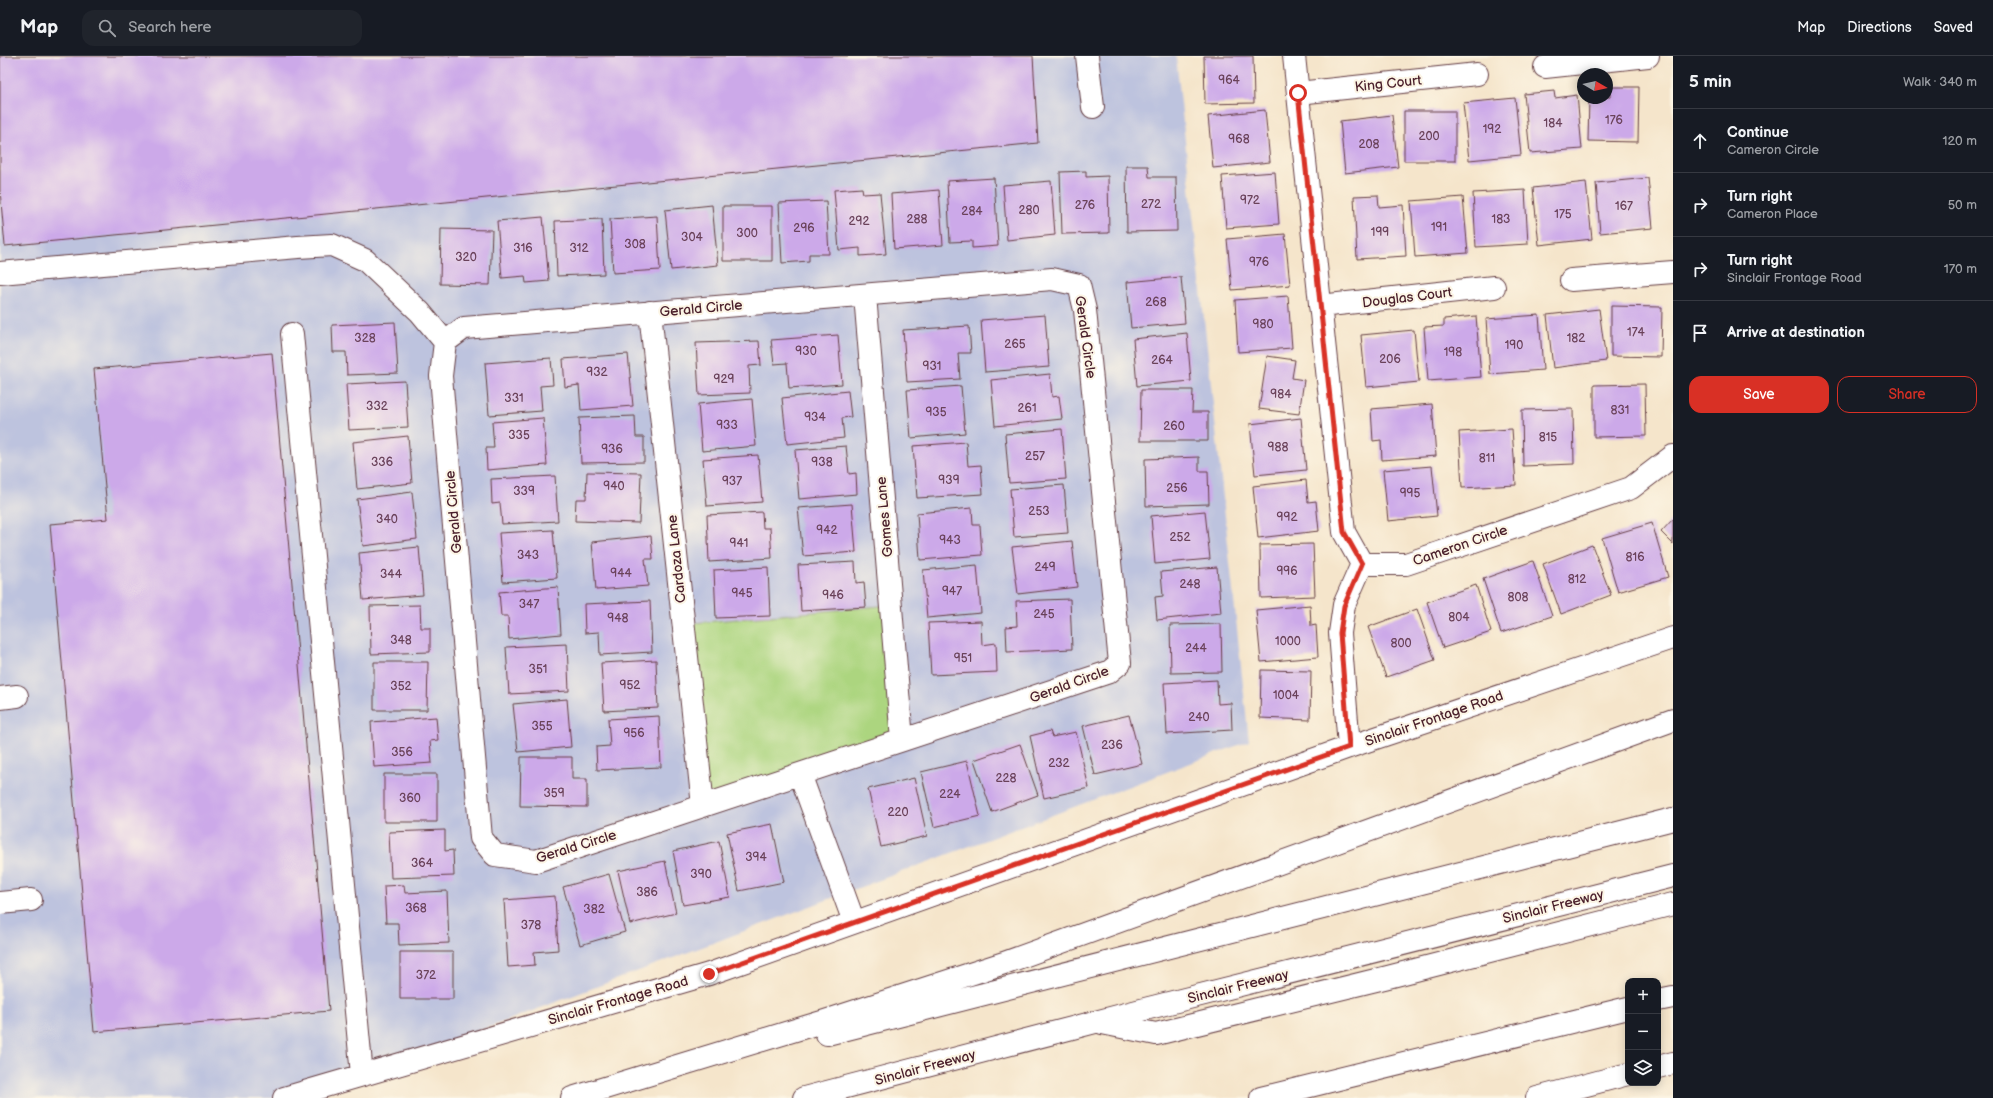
<!DOCTYPE html>
<html lang="en">
<head>
<meta charset="utf-8">
<style>
  :root { --surface:#171b24; --page:#20242c; --text:#f1f3f6; --muted:#9ea1a6; --line:#363941; --accent:#d93025 }
  body { margin:0; font-family:"Balsamiq Sans",sans-serif; background:var(--page); color:var(--text) }
  .controls { position:absolute; right:12px; bottom:12px; display:grid; overflow:hidden; border-radius:8px; box-shadow:0 2px 10px #0003 }
  .controls button { width:36px; height:36px; display:grid; place-items:center; padding:0; border:0; border-bottom:1px solid var(--line); background:var(--surface); color:var(--text); font:20px sans-serif }
  .compass { position:absolute; left:1577px; top:12px; width:36px; height:36px; border-radius:50%; background:var(--surface); box-shadow:0 2px 10px #0003; rotate:99deg }
  .stop { position:absolute; width:12px; height:12px; margin:-9px; border:3px solid #d93025; border-radius:50%; background:#fff }
  .stop.end { background:#d93025; border-color:#fff; box-shadow:0 1px 4px #0008 }
  .list { margin:0; padding:0; list-style:none }
  h2 { display:flex; justify-content:space-between; align-items:center; height:52px; margin:0; padding:0 16px; font-size:17px }
  h2 small { font-size:13px; font-weight:400; color:var(--muted) }
  .list li { display:grid; grid-template-columns:26px 1fr auto; gap:12px; align-items:center; box-sizing:border-box; height:64px; padding:0 16px; border-top:1px solid var(--line) }
  .list b { display:block; font-size:15px; white-space:nowrap }
  .list p { margin:0; font-size:13px; white-space:nowrap; color:var(--muted) }
  .list em { font-size:13px; font-style:normal; color:var(--muted) }
  .actions { display:flex; gap:8px; padding:12px 16px }
  .actions a { flex:1; padding:9px 0; border:1px solid var(--accent); border-radius:12px; text-align:center; font-size:14px; color:var(--accent) }
  .actions .main { background:var(--accent); color:#fff }
  .icon { flex:none; width:22px; height:22px; fill:none; stroke:currentColor; stroke-width:2; stroke-linecap:round; stroke-linejoin:round }
  .map { position:relative; flex:none; width:1673px; height:1042px; overflow:hidden }
  header { display:flex; align-items:center; gap:24px; box-sizing:border-box; height:56px; padding:0 20px; background:var(--surface); border-bottom:1px solid var(--line) }
  header strong { font-size:19px }
  nav { display:flex; gap:22px; margin-inline-start:auto; font-size:14px }
  .search { width:280px; height:36px; background:var(--page); display:flex; align-items:center; gap:10px; box-sizing:border-box; padding:0 14px; border-radius:12px; color:var(--muted); font-size:15px }
  main { display:flex }
  aside { flex:1; background:var(--surface) }
  .map>svg:first-child { display:block }
</style>
</head>
<body>
<header>
<strong>Map</strong>
<div class="search"><svg class="icon" aria-label="search" viewBox="0 0 24 24"><circle cx="10" cy="10" r="6"/><path d="M15 15l6 6"/></svg>Search here</div>
<nav><a>Map</a><a>Directions</a><a>Saved</a></nav>
</header>
<main>
<div class="map">
<svg width="1673" height="1042" viewBox="0 0 1673 1042">
  <rect width="100%" height="100%" fill="#fcf5e5"/>
  <filter id="ink" filterUnits="userSpaceOnUse"><feTurbulence type="fractalNoise" baseFrequency=".025" numOctaves="2"/><feDisplacementMap in="SourceGraphic" scale="8" xChannelSelector="R" yChannelSelector="G"/><feConvolveMatrix kernelMatrix="1 2 1 2 8 2 1 2 1" color-interpolation-filters="sRGB"/></filter>
  <filter id="wash" filterUnits="userSpaceOnUse"><feTurbulence type="fractalNoise" baseFrequency=".012" numOctaves="4" result="noise"/><feDisplacementMap in="SourceGraphic" scale="16" xChannelSelector="R" yChannelSelector="G"/><feGaussianBlur stdDeviation="0.9" result="paint"/><feColorMatrix in="noise" values="0 0 0 0 0 0 0 0 0 0 0 0 0 0 0 0 0 1.4 0 .05"/><feComposite in="paint" operator="in"/></filter>
  <g filter="url(#wash)">
    <rect width="100%" height="100%" fill="#f5e5cb"/>
    <path fill="#bdc3de" d="M0,0H1176L1249,685L301,1042H0Z"/>
    <path fill="#acd57f" stroke="#7b7a55" d="M891,549L902,684L703,750L683,568Z"/>
    <g id="blocks">
      <path fill="#cca9e9" d="M0,0H1033L1038,87L5,190L0,135Z
        M1204,0H1253L1254,47L1205,48Z
        M1610,31H1639L1638,86L1588,85L1589,42L1610,41Z
        M1554,35L1555,42L1577,39L1582,93L1530,97L1524,38Z
        M1515,42L1521,99L1469,104L1463,47Z
        M1265,54L1270,106L1213,112L1208,60Z
        M1404,55H1455V105H1404Z
        M1392,59L1398,111L1345,117L1340,65Z
        M1126,110H1148L1149,121H1176L1177,175L1127,176Z
        M1086,115V121L1108,120L1109,177L1062,178L1060,116Z
        M1275,116L1279,168L1226,172L1222,120Z
        M994,122L998,190L972,192V185L950,186L947,125Z
        M1648,122L1653,172L1600,177L1596,127Z
        M1051,125L1055,179L1007,184L1003,129Z
        M1586,126L1592,183L1539,189L1533,132Z
        M862,132L863,138L880,137L886,198L860,200V192L839,194L834,134Z
        M939,134L943,189L894,193L891,138Z
        M1525,134L1528,188L1476,191L1473,137Z
        M1378,139L1379,151L1403,149L1406,200L1357,203L1354,140Z
        M1463,141L1468,197L1415,201L1411,145Z
        M826,145L829,198H809V205L782,207L779,147Z
        M712,149L718,209L671,214L665,154Z
        M723,150H772V205H723Z
        M657,160L660,214L613,217L610,163Z
        M543,161L549,225L526,227L525,220L502,222L497,165Z
        M602,163L604,218L557,220L555,165Z
        M441,173L492,174L490,229L440,228Z
        M1285,178L1290,229L1232,234L1227,183Z
        M1181,221L1185,267L1131,272L1127,226Z
        M1288,240L1292,292L1238,296L1235,244Z
        M1611,250L1662,251L1661,301L1611,300Z
        M1599,253L1606,305L1553,312L1547,259Z
        M1045,259L1049,311L985,316L981,264Z
        M1539,259L1543,314L1490,318L1486,263Z
        M1476,260L1481,321L1428,325L1424,271L1444,270V263Z
        M395,266L398,317L347,319L346,296H333L332,269Z
        M969,270L971,297H958L960,323L907,326L903,274Z
        M1414,274L1419,326L1366,331L1361,279Z
        M1187,277L1191,325L1137,330L1133,283Z
        M838,279L842,328L789,332L787,307L774,308L771,284Z
        M759,285L761,309L749,310L750,337L699,339L696,287Z
        M272,297L329,955L94,976L50,468L108,463L94,313Z
        M628,298L633,350L581,354L579,329L565,331L563,303Z
        M1267,300L1295,304L1292,322L1304,324L1299,358L1259,353Z
        M551,302L553,329L540,330L542,355L489,359L485,307Z
        M1050,318L1052,341L1059,340L1062,363L995,370L991,324Z
        M405,325L408,371L349,374L346,328Z
        M1645,328L1646,380L1594,381V329Z
        M961,330L965,377L911,382L907,334Z
        M1141,334H1193L1192,356H1208V385H1140Z
        M848,335L851,361L842,362L844,382L787,388L782,342Z
        M752,343L756,390L702,395L698,348Z
        M1432,348L1436,400L1382,404L1381,384L1373,385L1371,353Z
        M1573,353L1574,408L1523,410L1522,354Z
        M635,360L636,381H644V406L581,407L579,362Z
        M543,362L547,409L487,414L486,392H494L492,366Z
        M1301,362L1306,414L1255,419L1250,368Z
        M1062,373L1066,423L1009,427L1005,378Z
        M1512,373L1516,429L1462,432L1459,376Z
        M408,380L412,427L357,433L353,386Z
        M966,386L968,410L981,409L983,438L917,442L913,390Z
        M846,390L849,418L856,417L857,438L799,443L795,394Z
        M758,399L762,446L707,450L703,403Z
        M1199,401V415H1208L1209,448L1146,450L1145,403Z
        M1432,410L1437,460L1388,465L1383,414Z
        M587,416L641,417L639,467L575,465L576,443H586Z
        M555,420L558,465L502,468L500,447L492,448L491,423Z
        M1306,424L1308,446L1316,445L1319,475L1258,482L1253,430Z
        M1064,429L1068,477L1014,481L1010,433Z
        M412,436L417,483L363,490L357,443Z
        M852,448L856,496L803,500L798,452Z
        M972,452L973,469H980L982,499L920,504L917,457Z
        M1205,455L1210,503L1155,508L1151,460Z
        M762,456L763,472H770L772,502L709,506L707,459Z
        M1673,463V488L1661,476Z
        M1652,467L1668,521L1618,536L1602,482Z
        M553,474L557,522L503,526L499,477Z
        M651,480L653,503H645L648,530L596,534L592,486Z
        M1072,485L1077,531L1018,538L1012,491Z
        M1313,488L1315,540L1261,542L1260,489Z
        M1592,489L1611,539L1561,558L1543,508Z
        M419,491L423,539L363,544L359,497Z
        M1533,505L1552,560L1501,577L1483,523Z
        M855,506L856,527L864,526L866,551L801,555L798,509Z
        M977,509L981,557L927,562L923,514Z
        M768,511L770,560L716,562L714,514Z
        M1217,511L1221,557L1157,564L1155,541L1163,540L1161,516Z
        M1476,529L1491,576L1443,592L1427,546Z
        M558,531L561,578L509,583L508,560H501L499,536Z
        M1070,543L1072,593L1007,596L1006,571L1017,570L1016,545Z
        M650,545L652,596L600,599L599,576L585,577L584,548Z
        M420,549L421,572H430V596L371,598L370,550Z
        M1310,549L1311,570L1316,569L1318,601L1261,606L1256,554Z
        M1417,553L1435,604L1386,621L1368,571Z
        M981,565L982,589L996,587L997,616L931,619L928,567Z
        M1221,568L1222,616L1171,617L1170,569Z
        M567,588L569,635L509,638L506,591Z
        M656,604L658,652L604,655L601,607Z
        M374,606H428L427,654H374Z
        M1261,614L1311,615L1310,664L1260,662Z
        M1217,624L1218,648L1231,647L1232,674L1167,678L1164,627Z
        M567,643L571,691L518,696L513,648Z
        M1129,659L1142,708L1095,719L1083,670Z
        M659,660L661,711L597,714L596,691L610,690L608,663Z
        M436,661L438,684L430,685L432,707L374,711L371,666Z
        M1050,675L1052,681L1076,676L1089,732L1044,742L1030,680Z
        M1020,688L1038,739L992,756L974,704Z
        M521,701H572V723H587V751L520,750Z
        M967,705L980,760L934,771L921,716Z
        M384,718H437V766H384Z
        M914,722L927,780L881,791L868,733Z
        M772,768L784,826L739,835L727,777Z
        M445,774V795L453,794L454,820L391,822L389,776Z
        M719,785L730,841L683,849L673,795Z
        M665,805L676,857L630,868L618,815Z
        M609,818L625,876L580,889L563,831Z
        M404,829L405,837L447,835L449,887L399,889L398,867H386L384,830Z
        M555,840L558,894L534,896L535,909L508,911L504,844Z
        M400,896H453V943H400Z"/>
    </g>
  </g>
  <g filter="url(#ink)">
    <use href="#blocks" fill-opacity="0" stroke="#643d43" stroke-width="1"/>
    <g fill="none" stroke-linecap="round" stroke-linejoin="round">
      <defs>
        <path id="minor" d="M1087,0L1093,51
          M1294,0L1344,476L1362,508
          M1545,11L1648,0
          M1298,37L1477,18
          M0,217L298,191L332,189L365,204L420,256L445,286
          M1052,223L1079,229L1085,254L1120,607L1109,616L536,805L495,799L481,782L441,320L445,286L464,272Z
          M1571,224L1673,216
          M865,239L902,684
          M1320,250L1494,231
          M650,256L703,750
          M292,278L362,1019
          M1362,508H1406L1631,432L1673,400
          M0,642L17,640
          M1349,691L1340,577L1344,549L1362,508
          M800,718L854,866
          M0,847L31,844
          M284,1042L709,918L1349,691L1673,582"/>
        <path id="highway" d="M1658,944L1673,941
          M1102,967L1156,978L1388,921L1673,848
          M827,978L1673,763
          M1658,1011L1673,1007
          M572,1042L825,965L1004,907L1673,664
          M804,1042L1145,953L1673,820
          M1261,1042L1628,952
          M1537,1042L1628,1018"/>
      </defs>
      <use href="#minor" stroke="#643d43" stroke-width="24"/>
      <use href="#highway" stroke="#643d43" stroke-width="24"/>
      <use href="#minor" stroke="#fff" stroke-width="22"/>
      <use href="#highway" stroke="#fff" stroke-width="22"/>
    </g>
  </g>
  <g fill="none" stroke-linecap="round" stroke-linejoin="round" filter="url(#ink)">
    <path stroke="#d93025" stroke-width="5" d="M709,918L1349,691L1340,577L1344,550L1362,508L1344,476L1298,37"/>
  </g>
  <g text-anchor="middle" stroke-width="4" stroke-linejoin="round" paint-order="stroke">
    <g font-size="12" fill="#6a425a">
      <text x="1229" y="28">964</text>
      <text x="1614" y="68">176</text>
      <text x="1553" y="71">184</text>
      <text x="1492" y="77">192</text>
      <text x="1429" y="84">200</text>
      <text x="1239" y="87">968</text>
      <text x="1369" y="92">208</text>
      <text x="1250" y="148">972</text>
      <text x="1151" y="152">272</text>
      <text x="1085" y="153">276</text>
      <text x="1624" y="154">167</text>
      <text x="1029" y="158">280</text>
      <text x="972" y="159">284</text>
      <text x="1563" y="162">175</text>
      <text x="917" y="167">288</text>
      <text x="1501" y="167">183</text>
      <text x="859" y="169">292</text>
      <text x="1439" y="175">191</text>
      <text x="804" y="176">296</text>
      <text x="1380" y="180">199</text>
      <text x="747" y="181">300</text>
      <text x="692" y="185">304</text>
      <text x="635" y="192">308</text>
      <text x="523" y="196">316</text>
      <text x="579" y="196">312</text>
      <text x="466" y="205">320</text>
      <text x="1259" y="210">976</text>
      <text x="1156" y="250">268</text>
      <text x="1263" y="272">980</text>
      <text x="1636" y="280">174</text>
      <text x="365" y="286">328</text>
      <text x="1576" y="286">182</text>
      <text x="1015" y="292">265</text>
      <text x="1514" y="293">190</text>
      <text x="806" y="299">930</text>
      <text x="1453" y="300">198</text>
      <text x="1390" y="307">206</text>
      <text x="1162" y="308">264</text>
      <text x="932" y="314">931</text>
      <text x="597" y="320">932</text>
      <text x="724" y="327">929</text>
      <text x="1281" y="342">984</text>
      <text x="514" y="346">331</text>
      <text x="377" y="354">332</text>
      <text x="1027" y="356">261</text>
      <text x="1620" y="358">831</text>
      <text x="936" y="360">935</text>
      <text x="815" y="365">934</text>
      <text x="727" y="373">933</text>
      <text x="1174" y="374">260</text>
      <text x="519" y="383">335</text>
      <text x="1548" y="385">815</text>
      <text x="1278" y="395">988</text>
      <text x="612" y="397">936</text>
      <text x="1035" y="404">257</text>
      <text x="1487" y="406">811</text>
      <text x="382" y="410">336</text>
      <text x="822" y="410">938</text>
      <text x="949" y="428">939</text>
      <text x="732" y="429">937</text>
      <text x="614" y="434">940</text>
      <text x="1177" y="436">256</text>
      <text x="524" y="439">339</text>
      <text x="1410" y="441">995</text>
      <text x="1039" y="459">253</text>
      <text x="1287" y="465">992</text>
      <text x="387" y="467">340</text>
      <text x="827" y="478">942</text>
      <text x="1180" y="485">252</text>
      <text x="950" y="488">943</text>
      <text x="739" y="491">941</text>
      <text x="528" y="503">343</text>
      <text x="1635" y="505">816</text>
      <text x="1045" y="515">249</text>
      <text x="1287" y="519">996</text>
      <text x="621" y="521">944</text>
      <text x="391" y="522">344</text>
      <text x="1577" y="527">812</text>
      <text x="1190" y="532">248</text>
      <text x="952" y="539">947</text>
      <text x="742" y="541">945</text>
      <text x="833" y="543">946</text>
      <text x="1518" y="545">808</text>
      <text x="529" y="552">347</text>
      <text x="1044" y="562">245</text>
      <text x="1459" y="565">804</text>
      <text x="618" y="566">948</text>
      <text x="401" y="588">348</text>
      <text x="1288" y="589">1000</text>
      <text x="1401" y="591">800</text>
      <text x="1196" y="596">244</text>
      <text x="963" y="606">951</text>
      <text x="538" y="617">351</text>
      <text x="630" y="633">952</text>
      <text x="401" y="634">352</text>
      <text x="1286" y="643">1004</text>
      <text x="1199" y="665">240</text>
      <text x="542" y="674">355</text>
      <text x="634" y="681">956</text>
      <text x="1112" y="693">236</text>
      <text x="402" y="700">356</text>
      <text x="1059" y="711">232</text>
      <text x="1006" y="726">228</text>
      <text x="554" y="741">359</text>
      <text x="950" y="742">224</text>
      <text x="410" y="746">360</text>
      <text x="898" y="760">220</text>
      <text x="756" y="805">394</text>
      <text x="422" y="811">364</text>
      <text x="701" y="822">390</text>
      <text x="647" y="840">386</text>
      <text x="416" y="856">368</text>
      <text x="594" y="857">382</text>
      <text x="531" y="873">378</text>
      <text x="426" y="923">372</text>
    </g>
    <g font-size="14" fill="#4a1f2b" stroke="#fcf5e5">
      <text transform="translate(1388 27) rotate(-6)" y="5">King Court</text>
      <text transform="translate(1407 241) rotate(-7)" y="5">Douglas Court</text>
      <text transform="translate(701 252) rotate(-5)" y="5">Gerald Circle</text>
      <text transform="translate(1086 281) rotate(82)" y="5">Gerald Circle</text>
      <text transform="translate(453 456) rotate(-95)" y="5">Gerald Circle</text>
      <text transform="translate(884 461) rotate(-95)" y="5">Gomes Lane</text>
      <text transform="translate(1460 489) rotate(-19)" y="5">Cameron Circle</text>
      <text transform="translate(676 503) rotate(-96)" y="5">Cardoza Lane</text>
      <text transform="translate(1069 628) rotate(-20)" y="5">Gerald Circle</text>
      <text transform="translate(1434 662) rotate(-19)" y="5">Sinclair Frontage Road</text>
      <text transform="translate(576 790) rotate(-17)" y="5">Gerald Circle</text>
      <text transform="translate(1553 850) rotate(-14)" y="5">Sinclair Freeway</text>
      <text transform="translate(1238 930) rotate(-14)" y="5">Sinclair Freeway</text>
      <text transform="translate(618 944) rotate(-16)" y="5">Sinclair Frontage Road</text>
      <text transform="translate(925 1011) rotate(-15)" y="5">Sinclair Freeway</text>
    </g>
  </g>
</svg>
<div class="controls">
<button>+</button>
<button>−</button>
<button><svg class="icon" aria-label="layers" viewBox="0 0 24 24"><path d="M12 4l9 5-9 5-9-5zM3 14l9 5 9-5"/></svg></button>
</div>
<svg class="compass" viewBox="-18 -18 36 36"><path d="M0-13l5 13h-10z" fill="#e53935"/><path d="M0 13l5-13h-10z" fill="#9ea1a6"/></svg>
<div class="stop" style="left:1298px;top:37px"></div>
<div class="stop end" style="left:709px;top:918px"></div>
</div>
<aside>
<h2>5 min<small>Walk · 340 m</small></h2>
<ul class="list">
<li><svg class="icon" aria-label="ahead" viewBox="0 0 24 24"><path d="M12 20V5M6 11l6-6 6 6"/></svg><div><b>Continue</b><p>Cameron Circle</p></div><em>120 m</em></li>
<li><svg class="icon" aria-label="right" viewBox="0 0 24 24"><path d="M7 20v-9h11M14 6l5 5-5 5"/></svg><div><b>Turn right</b><p>Cameron Place</p></div><em>50 m</em></li>
<li><svg class="icon" aria-label="right" viewBox="0 0 24 24"><path d="M7 20v-9h11M14 6l5 5-5 5"/></svg><div><b>Turn right</b><p>Sinclair Frontage Road</p></div><em>170 m</em></li>
<li><svg class="icon" aria-label="arrive" viewBox="0 0 24 24"><path d="M6 21V4h12l-3 4 3 4H6"/></svg><div><b>Arrive at destination</b></div></li>
</ul>
<div class="actions"><a class="main">Save</a><a>Share</a></div>
</aside>
</main>
</body>
</html>
